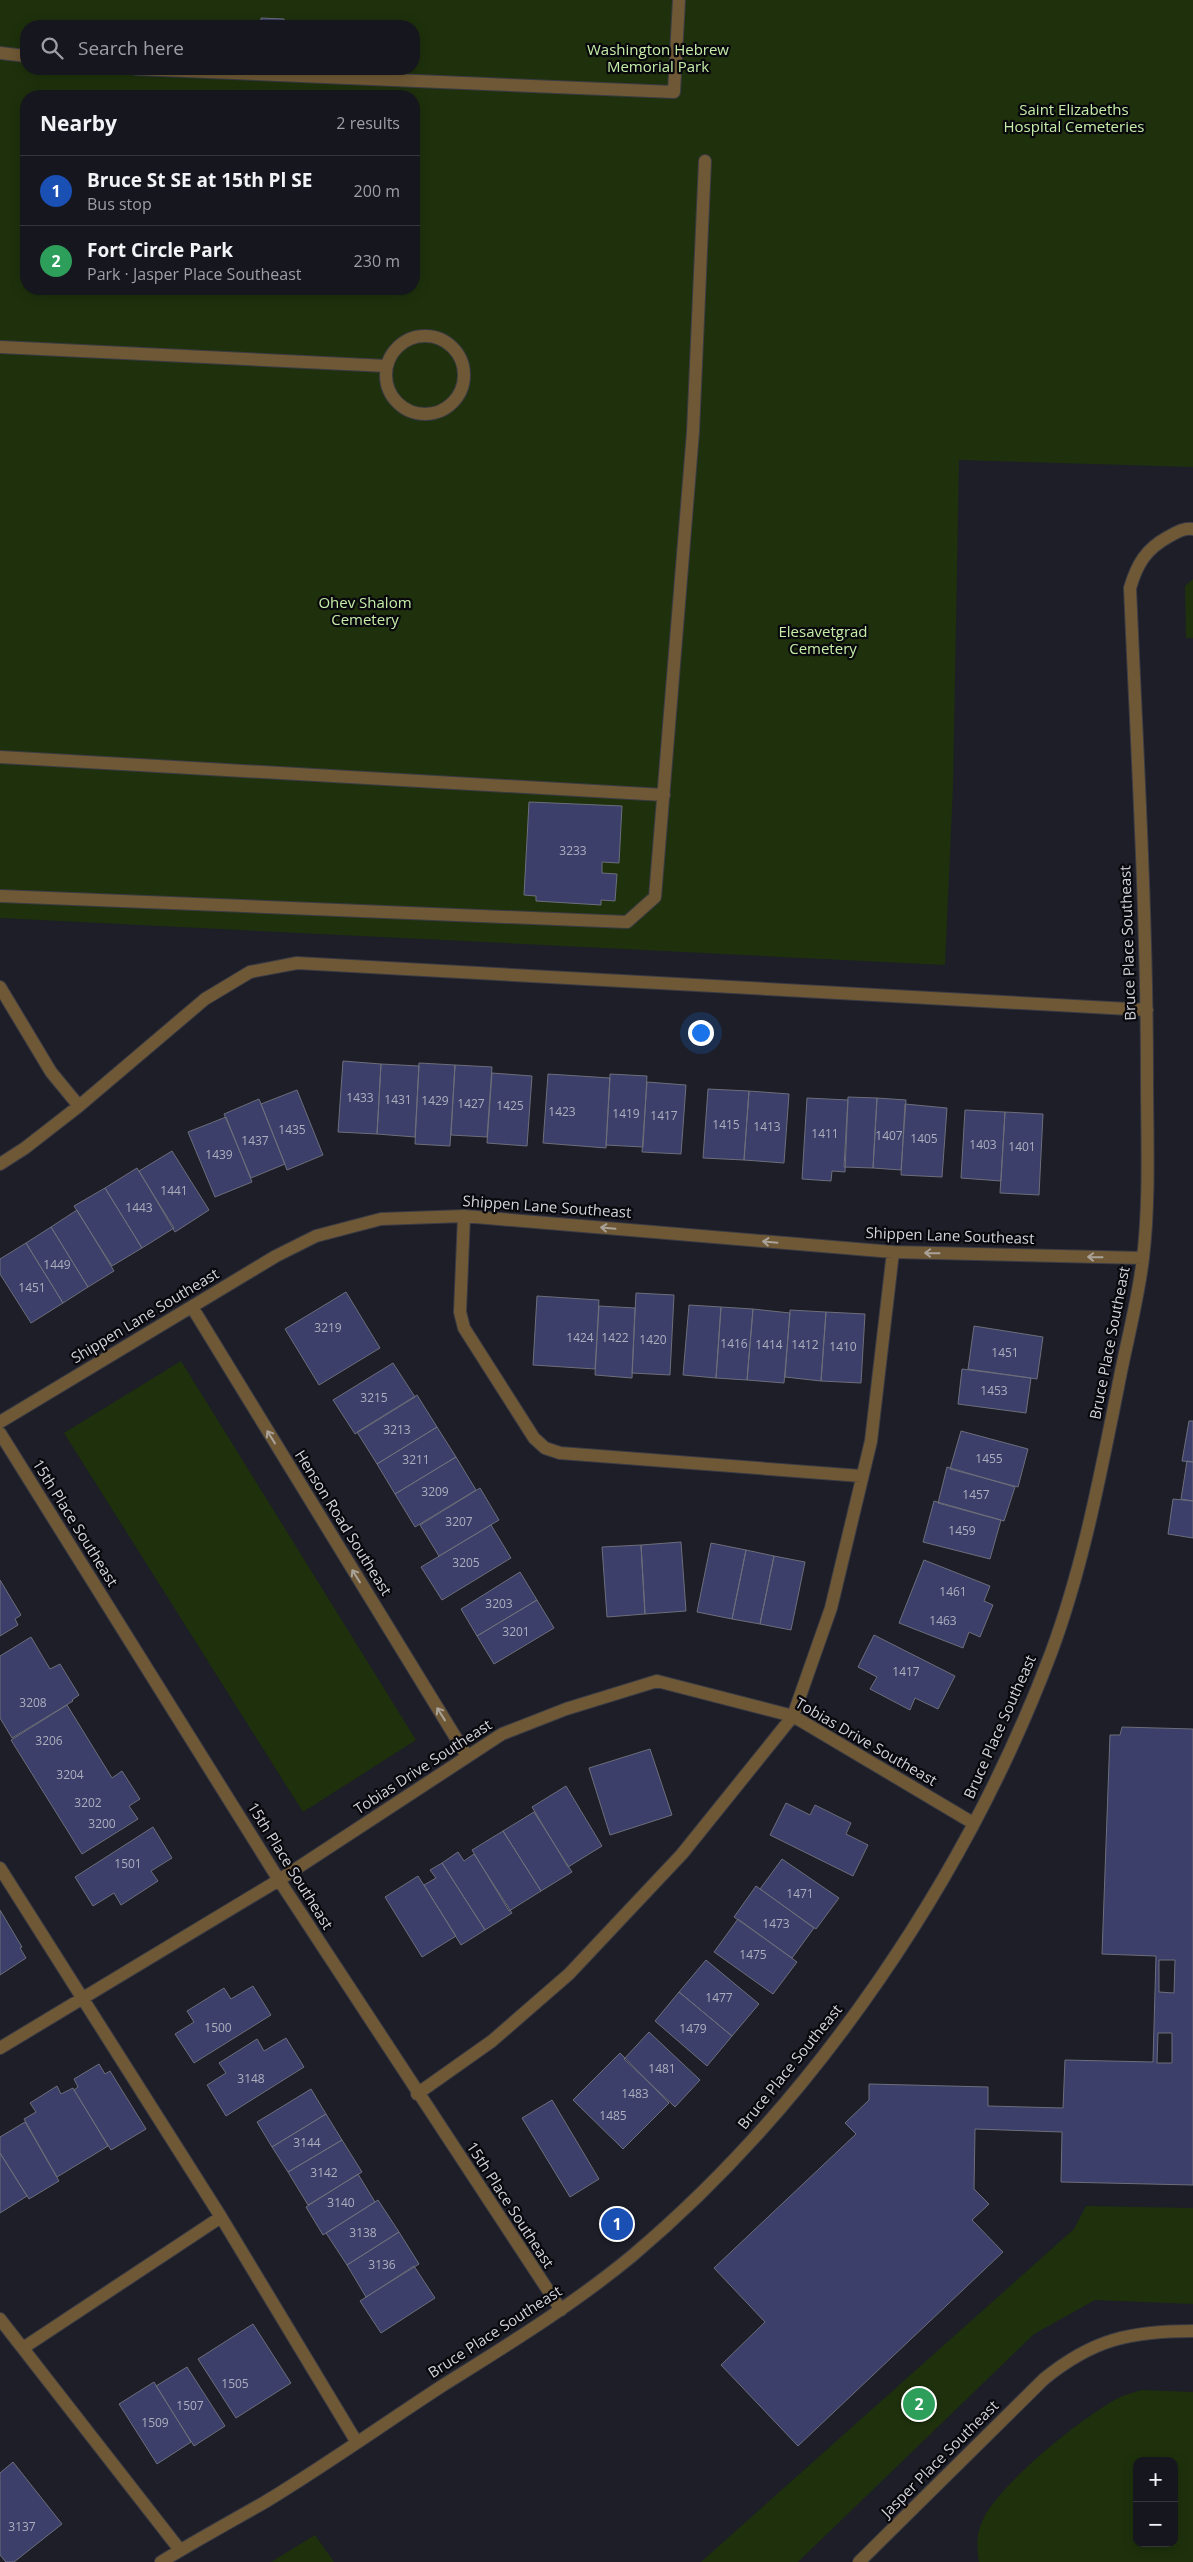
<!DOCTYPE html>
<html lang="en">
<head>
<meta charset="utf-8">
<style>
  :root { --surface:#16161e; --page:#1f1f27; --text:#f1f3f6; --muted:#9e9fa4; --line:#35353c; --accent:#6cc3f2 }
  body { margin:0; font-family:"Open Sans",sans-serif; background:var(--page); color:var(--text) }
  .controls { position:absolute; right:15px; bottom:15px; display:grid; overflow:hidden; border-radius:10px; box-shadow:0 2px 12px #0003 }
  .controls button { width:45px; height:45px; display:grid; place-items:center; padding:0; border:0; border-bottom:1px solid var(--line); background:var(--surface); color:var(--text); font:25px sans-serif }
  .you { position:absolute; left:700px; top:1032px; width:18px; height:18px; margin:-12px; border:4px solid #fff; border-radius:50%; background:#1a73e8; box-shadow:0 0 0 8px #1a73e833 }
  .badge { display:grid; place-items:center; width:32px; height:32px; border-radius:50%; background:var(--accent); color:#fff; font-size:16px; font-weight:700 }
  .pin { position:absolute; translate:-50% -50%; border:2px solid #fff; box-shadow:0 1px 5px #0006 }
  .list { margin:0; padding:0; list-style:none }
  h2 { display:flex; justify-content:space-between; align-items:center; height:65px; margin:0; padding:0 20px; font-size:21px }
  h2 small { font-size:16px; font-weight:400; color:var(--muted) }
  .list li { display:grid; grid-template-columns:32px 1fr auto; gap:15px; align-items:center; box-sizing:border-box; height:70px; padding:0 20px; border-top:1px solid var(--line) }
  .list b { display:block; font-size:19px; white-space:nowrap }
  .list p { margin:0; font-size:16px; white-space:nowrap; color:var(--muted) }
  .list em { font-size:16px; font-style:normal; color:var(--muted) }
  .icon { flex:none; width:28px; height:28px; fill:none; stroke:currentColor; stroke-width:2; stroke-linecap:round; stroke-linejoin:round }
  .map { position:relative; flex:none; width:1193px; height:2562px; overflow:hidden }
  .search { position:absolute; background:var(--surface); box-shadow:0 2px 12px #0003; left:20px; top:20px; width:400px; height:55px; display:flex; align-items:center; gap:12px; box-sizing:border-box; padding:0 18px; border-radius:20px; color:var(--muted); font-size:19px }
  .panel { position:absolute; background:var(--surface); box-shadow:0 2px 12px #0003; left:20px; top:90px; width:400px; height:205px; border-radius:20px }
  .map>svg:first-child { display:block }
</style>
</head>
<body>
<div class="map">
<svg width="1193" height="2562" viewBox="0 0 1193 2562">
  <rect width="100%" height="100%" fill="#1d1e28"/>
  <path fill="#1e310c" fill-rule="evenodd" d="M0,0H1193V467L959,460L953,786L945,965L0,918ZM26,26H414V69H26ZM26,96H414V289H26Z
    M1193,579V638H1186L1185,586Z
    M181,1361L416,1740L303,1812L64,1433Z
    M1086,2206L1193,2208V2304L1095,2300L1034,2334L798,2562H701L1074,2229Z
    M1142,2390L1193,2392V2562H979C977,2549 976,2537 981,2524C995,2486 1084,2416 1120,2397C1127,2394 1135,2392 1142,2390ZM1137,2461H1174V2543H1137Z
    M315,2535L334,2562H271Z"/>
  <path fill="#3c3f69" stroke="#6c6e7b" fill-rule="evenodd" d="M261,18L284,19V26H261Z
    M529,802L622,806L619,863L602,862V873L617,874L615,901L601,900V905L536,901V896L524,895Z
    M343,1061L381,1064L377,1134L338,1132Z
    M419,1063L455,1065L450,1146L415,1144Z
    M381,1064L419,1066L415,1137L377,1134Z
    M455,1065L492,1067L487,1137L451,1135Z
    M492,1073L532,1076L527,1146L487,1143Z
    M548,1074L610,1078L606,1148L543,1143Z
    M610,1074L647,1076L643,1147L606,1145Z
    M647,1082L686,1085L681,1154L642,1152Z
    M708,1089L749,1091L744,1160L703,1158Z
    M297,1090L323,1155L287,1170L261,1104Z
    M749,1091L789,1094L784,1163L744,1160Z
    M848,1097L877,1098L873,1168L844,1167Z
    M807,1098L848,1100L845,1172L832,1171L831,1181L802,1179Z
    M877,1098L906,1100L901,1170L873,1168Z
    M259,1099L285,1164L251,1178L224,1114Z
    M905,1104L947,1108L942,1177L901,1175Z
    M965,1110L1005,1112L1001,1181L961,1178Z
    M1005,1112L1043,1114L1039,1195L1000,1193Z
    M226,1117L252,1182L215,1197L188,1132Z
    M172,1151L209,1210L175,1232L139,1171Z
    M137,1168L174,1228L142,1248L105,1188Z
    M105,1188L142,1248L112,1266L74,1206Z
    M77,1210L114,1271L88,1287L51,1227Z
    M51,1227L88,1287L63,1303L26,1243Z
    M26,1243L63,1303L31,1323L0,1274V1259Z
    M346,1292L380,1348L319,1385L285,1329Z
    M636,1293L674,1295L670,1375L632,1373Z
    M537,1296L599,1300L595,1369L533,1365Z
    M689,1305L721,1307L716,1378L683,1375Z
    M599,1306L635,1308L632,1378L595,1375Z
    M721,1307L753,1309L747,1380L716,1378Z
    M753,1309L790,1313L784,1383L747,1380Z
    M790,1310L826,1312L821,1381L785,1377Z
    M826,1312L865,1314L861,1383L821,1381Z
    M974,1326L1043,1337L1037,1379L968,1369Z
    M393,1363L415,1397L355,1434L333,1400Z
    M962,1369L1031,1378L1026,1413L958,1404Z
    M417,1395L437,1427L377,1464L357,1432Z
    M1189,1421H1193V1462L1182,1461Z
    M437,1427L456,1457L395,1494L377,1464Z
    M961,1431L1028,1449L1018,1487L950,1469Z
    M456,1457L476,1490L415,1527L395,1494Z
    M1187,1461L1193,1462V1501L1181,1499Z
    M947,1467L1015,1487L1004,1521L938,1503Z
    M480,1488L499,1520L439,1556L420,1525Z
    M1173,1499L1193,1501V1538L1168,1534Z
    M934,1501L1001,1520L990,1559L923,1542Z
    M491,1525L511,1558L442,1600L421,1567Z
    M681,1542L686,1611L645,1614L641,1545Z
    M711,1543L746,1550L732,1619L697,1612Z
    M641,1545L645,1614L607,1617L602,1547Z
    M746,1550L774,1556L760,1624L732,1619Z
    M774,1556L805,1562L791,1630L760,1624Z
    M924,1560L990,1586L984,1601L993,1605L980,1637L969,1632L963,1648L899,1623Z
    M520,1572L537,1600L477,1636L461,1609Z
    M0,1580L21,1615L15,1619L18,1625L0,1636Z
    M537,1600L554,1628L494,1664L477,1636Z
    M874,1635L955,1676L938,1709L915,1698L910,1710L870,1689L877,1677L858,1667Z
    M31,1637L50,1669L60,1664L79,1695L72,1700L73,1701L12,1738L0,1718V1656Z
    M67,1705L112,1778L122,1771L140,1799L129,1806L138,1819L82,1854L11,1740Z
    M1122,1727L1193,1729V2185L1061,2182L1062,2132L975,2129L974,2189L989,2204L972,2220L1003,2252L798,2446L721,2365L765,2322L714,2268L856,2134L845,2123L869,2100V2084L988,2087V2106L1063,2108L1065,2060L1153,2062L1156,1956L1102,1954L1110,1735H1120ZM1159,1960H1175L1174,1993L1159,1992ZM1158,2033H1172V2063H1157Z
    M650,1749L672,1815L610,1835L589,1768Z
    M566,1786L602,1846L568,1867L532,1807Z
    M786,1803L810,1815L815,1805L851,1823L846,1834L868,1845L853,1876L770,1835Z
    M534,1812L572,1872L541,1891L503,1831Z
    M153,1827L172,1858L151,1871L158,1881L121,1905L114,1893L93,1906L75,1877Z
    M503,1831L541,1891L509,1911L472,1850Z
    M458,1852L464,1861L474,1854L512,1913L485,1930L442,1863Z
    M782,1859L839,1898L816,1929L760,1889Z
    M442,1863L485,1930L461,1945L424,1885L436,1878L430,1870Z
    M418,1876L456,1936L422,1957L385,1897Z
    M756,1886L814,1928L792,1958L734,1917Z
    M0,1910L22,1947L20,1948L26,1958L0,1975Z
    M738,1919L797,1962L773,1994L714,1952Z
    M706,1960L759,2004L732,2036L679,1992Z
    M253,1986L271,2015L194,2063L175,2034L194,2022L187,2011L224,1988L231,1999Z
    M679,1992L732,2036L707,2066L655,2021Z
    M649,2032L700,2080L675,2107L624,2059Z
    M286,2038L304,2067L226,2116L207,2085L226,2073L219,2063L257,2039L264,2051Z
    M620,2053L669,2103L623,2149L573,2100Z
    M99,2064L105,2074L110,2071L146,2129L111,2150L74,2090L78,2087L74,2079Z
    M57,2086L61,2094L73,2088L108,2146L57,2177L24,2119L36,2112L30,2103Z
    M311,2089L326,2114L272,2147L257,2122Z
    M552,2100L599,2179L570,2197L522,2118Z
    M326,2114L342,2140L288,2172L272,2147Z
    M25,2122L59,2181L29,2199L0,2153V2137Z
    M342,2140L362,2172L308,2205L288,2172Z
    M0,2153L27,2196L0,2213Z
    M358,2174L375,2202L323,2235L306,2207Z
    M378,2200L399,2232L347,2265L326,2233Z
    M399,2232L419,2264L366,2297L347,2265Z
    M414,2266L435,2298L381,2333L360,2301Z
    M253,2324L291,2383L236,2418L198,2359Z
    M187,2367L225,2426L194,2446L156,2386Z
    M154,2382L191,2442L157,2464L119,2404Z
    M13,2462L62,2524L14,2562H6L0,2555V2473Z"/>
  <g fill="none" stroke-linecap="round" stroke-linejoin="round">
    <defs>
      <path id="minor" d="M0,53L26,56
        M137,69L674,92L679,0
        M386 375a39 39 0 1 1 78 0a39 39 0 1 1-78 0Z
        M0,347L386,366
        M0,757L664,795
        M0,896L627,922L655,897L693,432L705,161
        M0,987L51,1072L79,1106
        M0,1164L25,1148L79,1106L205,999L250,972L297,963L1147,1010
        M464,1216L460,1312L464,1328L534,1438L545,1448L560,1453L861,1476
        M192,1307L467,1756
        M0,1422L276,1256L316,1236L381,1219L464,1216L893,1252L1143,1258
        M0,1433L279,1880L561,2310
        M0,1868L221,2217L356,2441
        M0,2048L279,1880L502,1734L566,1709L657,1681L793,1716L973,1823
        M417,2094L492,2041L569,1974L682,1854L793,1716L831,1608L871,1441L893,1252
        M0,2319L180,2550
        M23,2348L221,2217
        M161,2562C195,2541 230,2522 265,2502C326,2465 385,2423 445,2384C509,2344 574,2304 632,2256C815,2102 967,1876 1051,1653C1083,1567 1100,1476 1118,1387C1126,1344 1138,1301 1143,1258C1150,1199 1147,1137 1147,1078C1147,915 1137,751 1130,588C1137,564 1146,549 1168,537C1177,532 1183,528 1193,529
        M859,2562L1044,2379C1093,2339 1131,2331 1193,2331"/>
    </defs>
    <use href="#minor" stroke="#3a3b45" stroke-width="14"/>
    <use href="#minor" stroke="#6f5835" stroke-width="12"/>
  </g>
  <defs><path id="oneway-shaft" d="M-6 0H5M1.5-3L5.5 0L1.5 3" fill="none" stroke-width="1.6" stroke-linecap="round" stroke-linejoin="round" transform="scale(1.25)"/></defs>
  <g stroke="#aaa299">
    <use href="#oneway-shaft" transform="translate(608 1228) rotate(-175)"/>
    <use href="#oneway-shaft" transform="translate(770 1242) rotate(-175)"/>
    <use href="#oneway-shaft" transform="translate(932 1253) rotate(-179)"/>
    <use href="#oneway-shaft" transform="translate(1095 1257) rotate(-179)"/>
    <use href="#oneway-shaft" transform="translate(271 1437) rotate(-122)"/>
    <use href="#oneway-shaft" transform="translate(356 1576) rotate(-122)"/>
    <use href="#oneway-shaft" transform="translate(441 1714) rotate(-122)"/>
  </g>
  <g text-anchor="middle" stroke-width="4.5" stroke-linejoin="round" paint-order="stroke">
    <g font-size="12" fill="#acaebe">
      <text x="573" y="855">3233</text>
      <text x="360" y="1102">1433</text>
      <text x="398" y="1104">1431</text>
      <text x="435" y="1105">1429</text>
      <text x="471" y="1108">1427</text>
      <text x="510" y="1110">1425</text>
      <text x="562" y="1116">1423</text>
      <text x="626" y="1118">1419</text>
      <text x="664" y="1120">1417</text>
      <text x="726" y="1129">1415</text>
      <text x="767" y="1131">1413</text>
      <text x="292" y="1134">1435</text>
      <text x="825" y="1138">1411</text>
      <text x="889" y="1140">1407</text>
      <text x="924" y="1143">1405</text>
      <text x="255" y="1145">1437</text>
      <text x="983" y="1149">1403</text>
      <text x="1022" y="1151">1401</text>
      <text x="219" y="1159">1439</text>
      <text x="174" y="1195">1441</text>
      <text x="139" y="1212">1443</text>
      <text x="57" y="1269">1449</text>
      <text x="32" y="1292">1451</text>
      <text x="328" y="1332">3219</text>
      <text x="580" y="1342">1424</text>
      <text x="615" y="1342">1422</text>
      <text x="653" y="1344">1420</text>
      <text x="734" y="1348">1416</text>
      <text x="769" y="1349">1414</text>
      <text x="805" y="1349">1412</text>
      <text x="843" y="1351">1410</text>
      <text x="1005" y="1357">1451</text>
      <text x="994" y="1395">1453</text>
      <text x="374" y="1402">3215</text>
      <text x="397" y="1434">3213</text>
      <text x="989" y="1463">1455</text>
      <text x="416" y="1464">3211</text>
      <text x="435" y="1496">3209</text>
      <text x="976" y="1499">1457</text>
      <text x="459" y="1526">3207</text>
      <text x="962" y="1535">1459</text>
      <text x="466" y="1567">3205</text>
      <text x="953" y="1596">1461</text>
      <text x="499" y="1608">3203</text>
      <text x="943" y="1625">1463</text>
      <text x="516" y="1636">3201</text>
      <text x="906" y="1676">1417</text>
      <text x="33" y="1707">3208</text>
      <text x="49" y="1745">3206</text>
      <text x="70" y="1779">3204</text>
      <text x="88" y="1807">3202</text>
      <text x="102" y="1828">3200</text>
      <text x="128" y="1868">1501</text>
      <text x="800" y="1898">1471</text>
      <text x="776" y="1928">1473</text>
      <text x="753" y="1959">1475</text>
      <text x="719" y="2002">1477</text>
      <text x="218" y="2032">1500</text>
      <text x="693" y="2033">1479</text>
      <text x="662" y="2073">1481</text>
      <text x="251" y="2083">3148</text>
      <text x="635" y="2098">1483</text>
      <text x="613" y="2120">1485</text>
      <text x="307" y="2147">3144</text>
      <text x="324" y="2177">3142</text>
      <text x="341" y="2207">3140</text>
      <text x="363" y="2237">3138</text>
      <text x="382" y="2269">3136</text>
      <text x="235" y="2388">1505</text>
      <text x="190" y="2410">1507</text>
      <text x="155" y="2427">1509</text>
      <text x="22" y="2531">3137</text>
    </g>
    <g font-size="15" fill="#c5eda7" stroke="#08080d">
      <text x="658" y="55">Washington Hebrew<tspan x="658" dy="17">Memorial Park</tspan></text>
      <text x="1074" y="115">Saint Elizabeths<tspan x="1074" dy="17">Hospital Cemeteries</tspan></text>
      <text x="365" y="608">Ohev Shalom<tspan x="365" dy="17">Cemetery</tspan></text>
      <text x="823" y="637">Elesavetgrad<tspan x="823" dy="17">Cemetery</tspan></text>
    </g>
    <g font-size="15" fill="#d2d3db" stroke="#08080d">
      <text transform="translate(1128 943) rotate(-92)" y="5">Bruce Place Southeast</text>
      <text transform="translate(547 1207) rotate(4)" y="5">Shippen Lane Southeast</text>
      <text transform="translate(950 1236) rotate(2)" y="5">Shippen Lane Southeast</text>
      <text transform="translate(145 1316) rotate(-31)" y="5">Shippen Lane Southeast</text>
      <text transform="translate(1110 1343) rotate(-79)" y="5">Bruce Place Southeast</text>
      <text transform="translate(75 1523) rotate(58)" y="5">15th Place Southeast</text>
      <text transform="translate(343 1523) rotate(58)" y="5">Henson Road Southeast</text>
      <text transform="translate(1000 1727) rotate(-66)" y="5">Bruce Place Southeast</text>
      <text transform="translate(866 1742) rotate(30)" y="5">Tobias Drive Southeast</text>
      <text transform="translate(423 1767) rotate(-33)" y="5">Tobias Drive Southeast</text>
      <text transform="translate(290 1866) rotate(58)" y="5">15th Place Southeast</text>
      <text transform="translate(790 2067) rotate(-51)" y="5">Bruce Place Southeast</text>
      <text transform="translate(510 2205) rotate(57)" y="5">15th Place Southeast</text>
      <text transform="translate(495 2332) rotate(-33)" y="5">Bruce Place Southeast</text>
      <text transform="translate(940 2459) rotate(-45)" y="5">Jasper Place Southeast</text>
    </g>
  </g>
</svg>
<div class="controls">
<button>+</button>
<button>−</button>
</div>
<div class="you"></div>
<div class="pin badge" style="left:617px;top:2224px;background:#1a4fb4">1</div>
<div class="pin badge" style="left:919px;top:2404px;background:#2e9e5b">2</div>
<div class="search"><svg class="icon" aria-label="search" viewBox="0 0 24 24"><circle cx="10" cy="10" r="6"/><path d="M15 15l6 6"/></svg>Search here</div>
<section class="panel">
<h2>Nearby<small>2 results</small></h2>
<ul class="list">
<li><span class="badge" style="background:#1a4fb4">1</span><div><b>Bruce St SE at 15th Pl SE</b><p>Bus stop</p></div><em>200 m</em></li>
<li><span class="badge" style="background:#2e9e5b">2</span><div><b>Fort Circle Park</b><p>Park · Jasper Place Southeast</p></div><em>230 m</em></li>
</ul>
</section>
</div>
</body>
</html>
